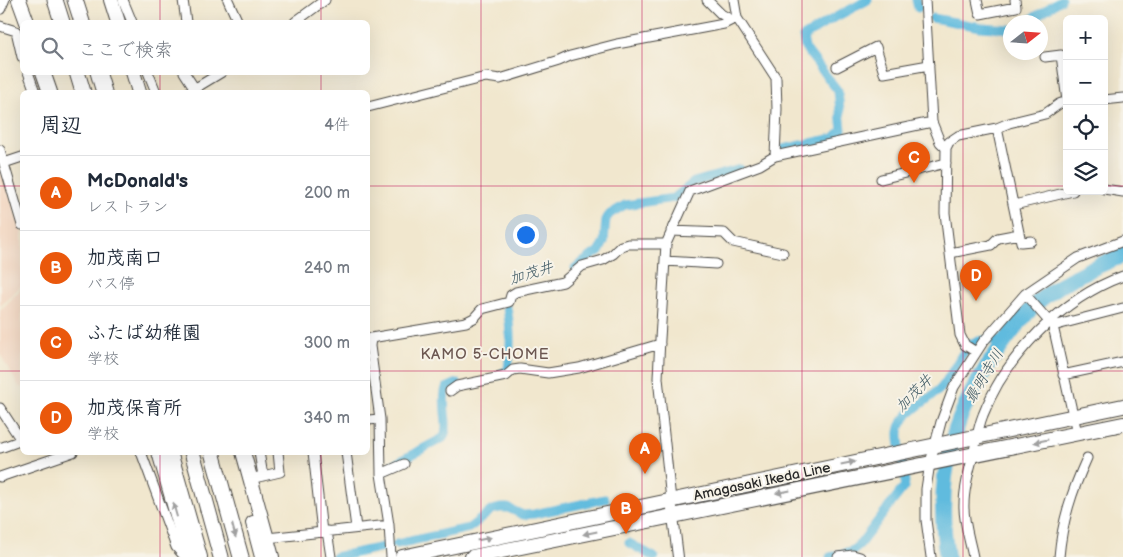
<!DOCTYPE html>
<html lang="ja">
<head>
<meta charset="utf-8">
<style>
  :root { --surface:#fff; --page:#f2f2f3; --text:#1f2937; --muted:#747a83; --line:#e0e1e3; --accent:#ea580c }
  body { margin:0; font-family:"Balsamiq Sans","Klee One",sans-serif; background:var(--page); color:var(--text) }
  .controls { position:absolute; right:15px; top:15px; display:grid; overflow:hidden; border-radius:8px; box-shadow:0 5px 20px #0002 }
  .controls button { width:45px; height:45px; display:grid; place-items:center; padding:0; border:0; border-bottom:1px solid var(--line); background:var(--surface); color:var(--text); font:25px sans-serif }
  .compass { position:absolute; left:1003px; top:15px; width:45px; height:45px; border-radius:50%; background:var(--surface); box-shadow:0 5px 20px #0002; rotate:73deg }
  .you { position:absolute; left:525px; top:234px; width:18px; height:18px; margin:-12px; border:4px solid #fff; border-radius:50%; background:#1a73e8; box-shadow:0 0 0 8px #1a73e833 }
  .badge { display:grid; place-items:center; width:32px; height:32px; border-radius:50%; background:var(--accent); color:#fff; font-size:16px; font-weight:700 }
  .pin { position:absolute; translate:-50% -41px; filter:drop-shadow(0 1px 2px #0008) }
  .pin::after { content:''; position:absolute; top:26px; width:18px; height:15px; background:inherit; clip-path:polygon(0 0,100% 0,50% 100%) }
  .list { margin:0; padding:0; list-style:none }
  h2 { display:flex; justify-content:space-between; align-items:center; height:65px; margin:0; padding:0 20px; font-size:21px }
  h2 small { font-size:16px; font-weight:400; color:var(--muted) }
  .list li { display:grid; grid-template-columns:32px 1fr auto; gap:15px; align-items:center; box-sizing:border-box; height:75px; padding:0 20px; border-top:1px solid var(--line) }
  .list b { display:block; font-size:19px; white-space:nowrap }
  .list p { margin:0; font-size:16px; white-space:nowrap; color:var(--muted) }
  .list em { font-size:16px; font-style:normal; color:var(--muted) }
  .icon { flex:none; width:28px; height:28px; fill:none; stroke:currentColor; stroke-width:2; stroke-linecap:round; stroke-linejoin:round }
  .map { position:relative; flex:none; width:1123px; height:557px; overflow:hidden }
  .search { position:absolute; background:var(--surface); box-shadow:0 5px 20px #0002; left:20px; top:20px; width:350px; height:55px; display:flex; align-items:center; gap:12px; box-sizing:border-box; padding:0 18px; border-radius:8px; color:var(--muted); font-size:19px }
  .panel { position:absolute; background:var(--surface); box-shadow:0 5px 20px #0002; left:20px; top:90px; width:350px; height:365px; border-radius:8px }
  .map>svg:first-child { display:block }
</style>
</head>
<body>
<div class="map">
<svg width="1123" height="557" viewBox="0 0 1123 557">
  <rect width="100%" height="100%" fill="#f7f3e8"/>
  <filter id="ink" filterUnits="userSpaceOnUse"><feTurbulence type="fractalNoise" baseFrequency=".02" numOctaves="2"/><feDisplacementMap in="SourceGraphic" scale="10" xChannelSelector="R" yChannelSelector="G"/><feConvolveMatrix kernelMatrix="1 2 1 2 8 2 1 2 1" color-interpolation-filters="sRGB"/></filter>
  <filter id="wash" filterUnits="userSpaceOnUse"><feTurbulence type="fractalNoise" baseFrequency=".0096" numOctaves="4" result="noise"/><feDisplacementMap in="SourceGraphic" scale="20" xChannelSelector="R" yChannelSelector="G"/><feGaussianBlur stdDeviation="1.12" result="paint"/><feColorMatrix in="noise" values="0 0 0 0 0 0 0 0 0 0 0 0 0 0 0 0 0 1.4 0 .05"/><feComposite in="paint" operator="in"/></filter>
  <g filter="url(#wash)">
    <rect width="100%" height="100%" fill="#f1e7ce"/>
    <path fill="#f3d4be" d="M0,166L22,233V285L0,306Z
      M22,288V387L20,388L0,354V311Z"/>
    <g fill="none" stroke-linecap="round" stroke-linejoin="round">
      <path stroke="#60bbde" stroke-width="9" d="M916,0L918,8
        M933,18L981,27L1010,29
        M1027,22L1061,0
        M783,149L834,138L842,130L838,91L805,48L803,37L834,18L868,0
        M575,268L600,250L604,242L606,219L610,214L625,205L674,198L694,182L740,169
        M499,375L508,370C511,349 511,328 507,308
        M387,468L443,438C451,424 440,406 446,388L457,383
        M629,543L654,557
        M397,544L469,528L492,510L500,508H508L523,515L534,514L605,499
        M335,557L388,546
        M830,557L853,550L860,544L904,487L905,482C904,469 898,443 899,432C901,412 928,402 941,388C950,378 963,348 971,344C978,339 996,339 1004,341"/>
      <path stroke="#60bbde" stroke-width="16" d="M947,557C934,474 953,410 1003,344C1014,329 1026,312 1040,300C1064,280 1094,267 1123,255"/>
    </g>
  </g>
  <g filter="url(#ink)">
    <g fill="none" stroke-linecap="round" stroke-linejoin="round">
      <defs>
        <path id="minor" d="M123,0L132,22
          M183,0L186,22
          M228,0L238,22
          M707,0L721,14L732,20L734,19
          M977,0L980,14L1016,7L1015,0
          M295,22L325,0
          M0,26L16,31L22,57
          M1045,57L1061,55L1067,101
          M837,67L876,47L884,73L929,65
          M28,72L35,92
          M148,72L156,92
          M184,72L195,89
          M189,92L222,72
          M1104,100L1123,98
          M368,107L486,77L500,79L559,61L570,56L617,44L724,24L732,20
          M932,122L940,142L946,148L945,213L960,335L965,345L976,352
          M997,128L1021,242L1031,241
          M946,148L949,142L958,136L997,128L1009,123L1045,114L1059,104L1067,101
          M0,150L22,225
          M775,156L932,122L925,0
          M4,163L22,157
          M881,179L946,163
          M1104,189L1123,192
          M1014,205L1073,191
          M671,231L724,233L733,242L783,253
          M950,253L991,245L998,238L1019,234
          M665,261L716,264
          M1025,294L1053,326L1077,433
          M1053,326L1123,308
          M1063,375L1123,362
          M450,391L457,386L506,376L513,370L520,369L548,373L579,368L660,344
          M0,408L21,440
          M368,420L380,419
          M0,448L22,440
          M141,452L176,547L185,557
          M259,452L263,476
          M313,452L322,532
          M346,452L356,528
          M381,474L404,464
          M0,477L73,452
          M250,479L280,472L278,452
          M671,500L658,378L660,339L666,244L690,191L760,165L775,156L777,109L776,78L737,18L734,0
          M327,531L331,557
          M267,538L389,525
          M391,557L389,525L381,474L380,419L370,346L371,338L466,322L474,318L482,309L509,302L511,295L516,292L563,282L582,266L603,260L613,254L621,246L628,244H666
          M838,557L853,555L860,557
          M931,557L926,520V489L930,463L941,422L954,387L983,342L1025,294L1078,258L1123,241
          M973,557C970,541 963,521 964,504C964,488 969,471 973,456C976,442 978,427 983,415C1006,355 1063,298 1123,276
          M1059,557C1062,521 1072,491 1087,458"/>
        <path id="tertiary" d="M0,9L4,0
          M671,500L678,557"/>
        <path id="primary" d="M402,557L1123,406
          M472,557L1123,424"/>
        <path id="trunk" d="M19,0L27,22
          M111,0L118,22
          M43,72L50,92
          M133,72L139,92
          M159,452L189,557
          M170,452L200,557
          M243,452L272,557
          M253,523L262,557"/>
        <path id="motorway" d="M55,0L62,22
          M75,0L82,22
          M77,72L83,92
          M98,72L104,92
          M192,452L221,557
          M212,452L241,557"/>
      </defs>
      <use href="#minor" stroke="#494743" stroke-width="11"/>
      <use href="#tertiary" stroke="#494743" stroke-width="12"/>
      <use href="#primary" stroke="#494743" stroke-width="16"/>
      <use href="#trunk" stroke="#494743" stroke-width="16"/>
      <use href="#motorway" stroke="#494743" stroke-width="17"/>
      <use href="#minor" stroke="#fff" stroke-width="9"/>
      <use href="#tertiary" stroke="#fff" stroke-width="10"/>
      <use href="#primary" stroke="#fff" stroke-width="14"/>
      <use href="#trunk" stroke="#fff" stroke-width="14"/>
      <use href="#motorway" stroke="#fff" stroke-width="15"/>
    </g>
    <defs><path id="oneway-solid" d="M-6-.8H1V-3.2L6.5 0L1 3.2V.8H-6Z" transform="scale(1.25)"/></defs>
    <g fill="#a0a0a0">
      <use href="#oneway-solid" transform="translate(1041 441) rotate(168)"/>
      <use href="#oneway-solid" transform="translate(848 463) rotate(-12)"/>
      <use href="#oneway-solid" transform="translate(783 492) rotate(169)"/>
      <use href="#oneway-solid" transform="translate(175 510) rotate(-106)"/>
      <use href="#oneway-solid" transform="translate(234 531) rotate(75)"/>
      <use href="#oneway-solid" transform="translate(590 533) rotate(168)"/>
      <use href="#oneway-solid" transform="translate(484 539) rotate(-12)"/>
    </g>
  </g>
  <path fill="none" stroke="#c2185b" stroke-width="1" stroke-opacity="0.55" d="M160,0V22M321,0V22M481,0V557M642,0V557M802,0V557M963,0V557M160,72V92M321,72V92M0,186H22M368,186H1067M1104,186H1123M0,371H22M368,371H1123M160,452V557M321,452V557"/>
  <g text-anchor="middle" stroke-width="4" stroke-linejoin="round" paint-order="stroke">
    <g font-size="14" fill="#2b2b2b" stroke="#f7f3e8">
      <text transform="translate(762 481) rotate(-12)" y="5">Amagasaki Ikeda Line</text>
    </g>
    <g font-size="15" font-style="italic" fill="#3b5661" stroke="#f7f3e8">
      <text transform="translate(531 273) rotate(-17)" y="5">加茂井</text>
      <text transform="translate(984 376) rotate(-59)" y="5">最明寺川</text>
      <text transform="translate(914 393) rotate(-45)" y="5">加茂井</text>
    </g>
    <g font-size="15" letter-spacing="1" fill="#6c5751" stroke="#f7f3e8">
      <text x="485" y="359">KAMO 5-CHOME</text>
    </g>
  </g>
</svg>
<div class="controls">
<button>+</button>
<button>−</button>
<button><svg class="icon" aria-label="locate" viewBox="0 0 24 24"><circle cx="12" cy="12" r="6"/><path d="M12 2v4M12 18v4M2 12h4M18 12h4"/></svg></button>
<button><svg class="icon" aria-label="layers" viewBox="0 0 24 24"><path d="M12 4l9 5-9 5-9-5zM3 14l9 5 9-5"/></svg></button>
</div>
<svg class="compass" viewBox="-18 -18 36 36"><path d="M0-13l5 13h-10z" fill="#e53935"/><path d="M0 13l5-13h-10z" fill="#747a83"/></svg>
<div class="you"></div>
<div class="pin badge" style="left:645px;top:474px">A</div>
<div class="pin badge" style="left:626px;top:534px">B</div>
<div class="pin badge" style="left:914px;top:183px">C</div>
<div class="pin badge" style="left:976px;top:301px">D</div>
<div class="search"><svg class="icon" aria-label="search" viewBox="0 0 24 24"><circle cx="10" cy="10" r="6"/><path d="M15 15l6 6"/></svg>ここで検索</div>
<section class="panel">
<h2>周辺<small>4件</small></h2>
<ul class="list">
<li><span class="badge">A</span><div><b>McDonald's</b><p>レストラン</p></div><em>200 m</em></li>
<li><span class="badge">B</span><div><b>加茂南口</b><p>バス停</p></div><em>240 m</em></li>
<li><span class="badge">C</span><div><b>ふたば幼稚園</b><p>学校</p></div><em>300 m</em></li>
<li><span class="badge">D</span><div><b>加茂保育所</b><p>学校</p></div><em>340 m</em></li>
</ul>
</section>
</div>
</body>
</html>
